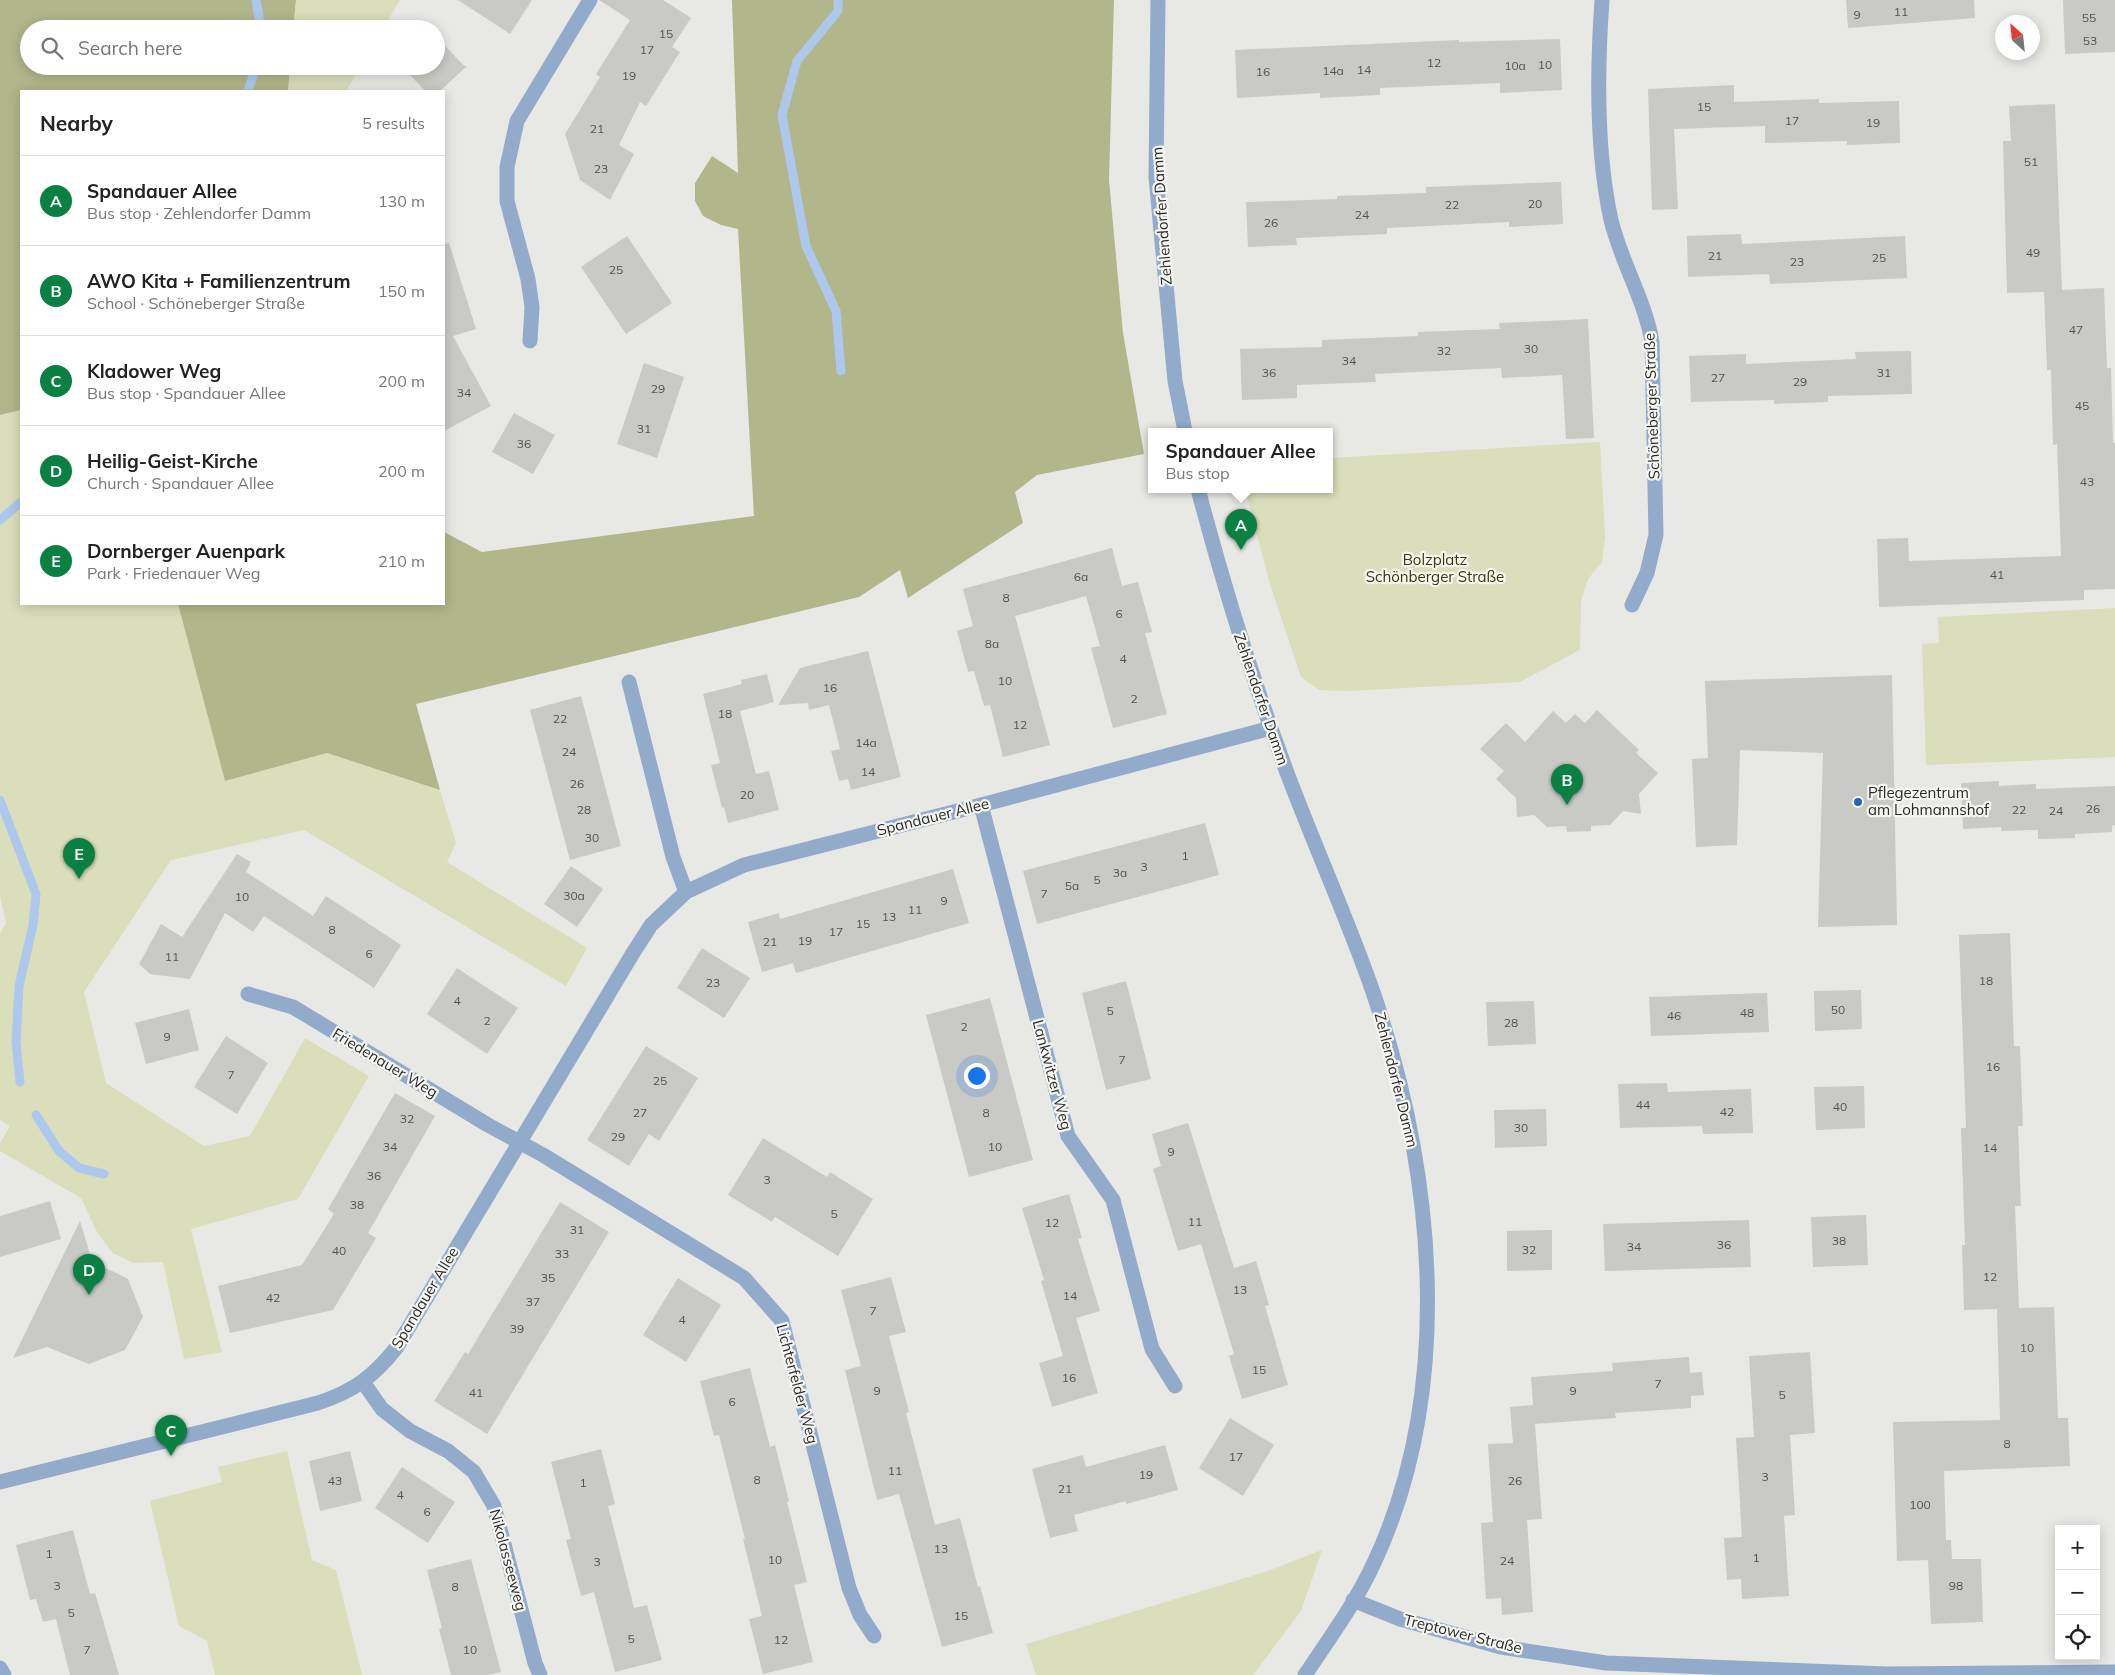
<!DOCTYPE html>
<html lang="en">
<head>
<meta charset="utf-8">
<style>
  :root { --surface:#fff; --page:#f2f2f2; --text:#222; --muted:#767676; --line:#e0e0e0; --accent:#0b8043 }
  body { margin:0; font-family:Mulish,sans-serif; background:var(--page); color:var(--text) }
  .controls { position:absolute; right:15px; bottom:15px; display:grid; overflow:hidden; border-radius:0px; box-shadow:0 2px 12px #0003 }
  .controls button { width:45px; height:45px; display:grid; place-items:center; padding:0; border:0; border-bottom:1px solid var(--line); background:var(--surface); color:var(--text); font:25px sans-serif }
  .compass { position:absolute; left:1995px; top:15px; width:45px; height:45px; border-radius:50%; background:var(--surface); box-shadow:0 2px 12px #0003; rotate:333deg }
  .you { position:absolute; left:976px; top:1075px; width:18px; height:18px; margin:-12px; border:4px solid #fff; border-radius:50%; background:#1a73e8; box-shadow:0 0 0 8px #1a73e833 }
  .badge { display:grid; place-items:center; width:32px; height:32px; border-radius:50%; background:var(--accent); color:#fff; font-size:16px; font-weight:700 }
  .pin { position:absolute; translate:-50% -41px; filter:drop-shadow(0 1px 2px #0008) }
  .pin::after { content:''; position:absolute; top:26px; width:18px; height:15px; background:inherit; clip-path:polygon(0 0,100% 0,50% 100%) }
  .popup { position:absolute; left:1148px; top:428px; width:185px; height:65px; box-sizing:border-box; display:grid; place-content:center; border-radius:0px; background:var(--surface); filter:drop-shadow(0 1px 4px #0005); font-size:16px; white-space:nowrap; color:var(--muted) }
  .popup b { font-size:19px; color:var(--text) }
  .popup::after { content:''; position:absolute; left:50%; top:100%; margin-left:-10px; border:10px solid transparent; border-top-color:var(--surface) }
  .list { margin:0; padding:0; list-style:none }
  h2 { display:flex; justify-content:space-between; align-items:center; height:65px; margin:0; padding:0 20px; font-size:21px }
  h2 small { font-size:16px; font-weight:400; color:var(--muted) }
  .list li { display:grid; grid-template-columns:32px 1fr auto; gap:15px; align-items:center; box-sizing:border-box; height:90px; padding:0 20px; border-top:1px solid var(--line) }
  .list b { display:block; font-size:19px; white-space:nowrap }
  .list p { margin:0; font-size:16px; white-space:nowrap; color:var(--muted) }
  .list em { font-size:16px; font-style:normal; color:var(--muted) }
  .icon { flex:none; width:28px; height:28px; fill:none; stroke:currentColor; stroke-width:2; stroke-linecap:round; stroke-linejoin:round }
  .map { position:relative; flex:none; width:2115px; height:1675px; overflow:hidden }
  .search { position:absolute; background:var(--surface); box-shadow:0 2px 12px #0003; left:20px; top:20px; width:425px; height:55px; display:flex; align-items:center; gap:12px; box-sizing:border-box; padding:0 18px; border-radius:28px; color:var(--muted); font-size:19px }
  .panel { position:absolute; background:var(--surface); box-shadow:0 2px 12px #0003; left:20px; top:90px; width:425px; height:515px; border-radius:0px }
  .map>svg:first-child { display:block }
</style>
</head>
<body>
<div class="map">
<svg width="2115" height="1675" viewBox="0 0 2115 1675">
  <rect width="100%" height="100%" fill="#e8e9e5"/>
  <path fill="#dbdeba" d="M296,0H400L383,29H293Z
    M290,66H361L346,91H288Z
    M21,410V604H178L225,781L327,753L440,790L456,843L447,862L587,948L566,986L304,830L171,860L84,992L106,1083L204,1146L250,1136L305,1038L369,1076L298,1199L191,1229L222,1352L184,1359L163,1262L133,1263L113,1253L98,1234L81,1198L0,1151V1143L10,1126L0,1120V933L6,923L0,896V415Z
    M1600,442L1605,536L1602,562L1588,579L1581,601L1580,650L1520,682L1348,691L1319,690L1301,677L1270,584L1245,489H1330V458Z
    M2115,608V757L1926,765L1922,644L1939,643L1938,617Z
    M287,1451L312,1560L336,1570L362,1675H215L207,1641L179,1626L150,1501L222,1482L218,1467Z
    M1322,1550L1301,1611L1253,1675H1036L1026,1644L1265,1572Z"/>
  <path fill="#b2b68b" d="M0,0H296L293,29H29V66H290L288,91H21V410L0,415Z
    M732,0H1114L1109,180L1123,333L1144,454L1037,475L1015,492L1023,523L908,598L900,570L859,597L416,704L440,790L327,753L225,781L178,604H444V532L482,552L754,516L738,229L721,225L703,216L695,201V183L712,156L738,173Z"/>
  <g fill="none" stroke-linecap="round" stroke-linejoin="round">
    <path stroke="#adc8ec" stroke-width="9" d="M256,0L261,29
      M838,0V11L797,61L782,115L806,246L836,311L841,371
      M248,91L256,66
      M0,520L21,502
      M0,800L36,894L33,925L19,986L16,1042L20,1082
      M36,1115L59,1151L79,1168L104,1174"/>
  </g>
  <path fill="#c9c9c6" d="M458,0H532L510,34Z
    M599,0H663L691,18L672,47L680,52L646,106L640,102L619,145L634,154L610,200L580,180L565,134L600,77L596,74L630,20Z
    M1846,0H1974L1975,18L1848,28Z
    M2063,0H2115V52L2065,54Z
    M436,36L464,66H467L440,91H425L402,66H436Z
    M1560,39L1562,90L1500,93V83L1380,88V95L1320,98V93L1237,98L1235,50L1459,40V42Z
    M1734,85V102L1819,99V103L1899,101L1900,143L1847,145V141L1765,143V126L1674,129L1678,209L1652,210L1648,89Z
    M2055,104L2062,290L2104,288L2107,368H2111L2113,443H2115V589L2084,590V600L1879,607L1877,539L1908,538L1909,561L2061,556L2057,444L2053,445L2051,370H2047L2044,292L2007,293L2003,141H2011L2009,106Z
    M1561,182L1563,224L1509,227V222L1387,228V234L1296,238L1297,245L1248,247L1246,202L1337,199V196L1426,193V187Z
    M1741,234L1742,244L1905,236L1907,278L1770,284L1769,274L1688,277L1687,236Z
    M627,236L672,303L626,334L581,267Z
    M449,243L476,329L453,336L491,406L444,431V244Z
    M1588,319L1594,438L1566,439L1562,375L1502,378L1501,368L1375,374L1376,382L1297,385V398L1242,400L1240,349L1322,347V340L1418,336V332L1500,329L1499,323Z
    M1911,351L1912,394L1828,396V402L1774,404V400L1691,402L1689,356L1746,354V364L1856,359L1855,352Z
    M644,363L684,377L657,458L617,444Z
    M514,413L555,435L533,474L492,452Z
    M1112,548L1122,586L1138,582L1152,632L1145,633L1167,714L1113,728L1091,648L1100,646L1086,596L1015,616L1050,745L1003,757L990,705L984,706L974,671L968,672L957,631L973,626L963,589Z
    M868,651L901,777L851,790L848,779L839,781L831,751L840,749L829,705L809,710L808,703L778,705L800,668Z
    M767,674L774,702L740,711L756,774L769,771L779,810L728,823L724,807L722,808L711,765L720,763L703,694L742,684L741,680Z
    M1892,675L1897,925L1818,927L1823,753L1740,750L1737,845L1696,847L1692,759L1708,758L1705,681Z
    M581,696L621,846L570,860L530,710Z
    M1597,710L1639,750L1636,753L1658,773L1639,794L1641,814L1623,811L1610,825L1591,826V831L1567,832L1566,826L1547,827L1534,815L1517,817L1516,798L1496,779L1504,771L1480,749L1506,723L1525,742L1553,711L1566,723L1575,714L1585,723Z
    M1999,781V786L2036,784V789L2115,786V825L2112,826V832L2075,834V838L2038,839V830L2001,831V827L1963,829L1961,783Z
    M1205,823L1219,875L1037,924L1023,871Z
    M237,854L251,862L246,872L313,916L326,896L401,945L374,988L264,916L253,932L225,913L190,979L150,974L139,964L161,924L182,937Z
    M571,866L603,889L577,927L544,904Z
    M953,869L969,923L796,973L793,963L762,972L748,922L779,913L780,919Z
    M2010,933L2014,1046H2020L2023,1126H2018L2021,1206H2015L2019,1308L2054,1307L2058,1418H2068L2070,1466L1944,1471L1946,1540H1951L1952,1559H1981L1983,1622L1931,1624L1928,1560L1897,1561L1893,1422L2000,1420L1997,1309L1964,1310L1962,1245H1965L1961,1128H1966L1959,935Z
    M702,948L750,978L724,1018L677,988Z
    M457,968L518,1008L487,1054L427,1014Z
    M1126,981L1151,1079L1106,1090L1082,993Z
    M1861,990L1862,1029L1815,1031L1814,991Z
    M1767,993L1769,1032L1651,1036L1649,997Z
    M990,998L1033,1160L969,1177L926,1015Z
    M1534,1001L1536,1044L1488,1046L1486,1002Z
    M189,1009L199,1050L146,1064L135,1023Z
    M226,1036L268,1063L237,1114L194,1087Z
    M646,1046L698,1078L659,1141L649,1134L629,1166L587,1140Z
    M1667,1083L1668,1092L1751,1089L1753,1133L1703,1134L1702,1126L1620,1128L1618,1084Z
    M1864,1086L1865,1128L1816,1130L1814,1087Z
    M395,1093L435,1116L368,1233L376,1238L333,1310L230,1333L218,1286L302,1265L334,1214L328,1209Z
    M1546,1109L1547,1146L1495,1148L1494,1110Z
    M1188,1123L1234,1268L1256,1261L1269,1305L1265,1306L1288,1385L1242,1399L1229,1356L1234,1354L1201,1244L1178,1251L1153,1169L1161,1166L1152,1134Z
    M763,1138L827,1177L830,1172L873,1199L838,1256L775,1217L772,1222L728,1195Z
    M1069,1194L1082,1238L1078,1239L1100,1311L1076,1318L1098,1393L1052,1407L1039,1363L1063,1356L1041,1281L1044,1280L1022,1208Z
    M50,1201L61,1239L0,1257V1216Z
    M560,1202L609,1232L487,1434L434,1401L465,1352L468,1354Z
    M1866,1215L1868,1265L1813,1267L1811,1217Z
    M1749,1220L1751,1267L1605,1271L1603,1224Z
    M80,1221L92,1261L128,1279L143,1317L125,1350L89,1364L47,1347L13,1358Z
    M1552,1230V1270L1507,1271V1231Z
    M891,1277L906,1332L889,1336L909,1412L906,1413L935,1525L960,1518L978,1587L980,1586L993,1633L942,1647L899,1494L877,1500L845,1370L861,1366L841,1290Z
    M678,1278L721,1305L686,1362L643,1335Z
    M1810,1352L1815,1433L1790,1435L1795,1515L1784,1516L1789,1596L1742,1599L1741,1579L1727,1580L1724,1538L1742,1537L1736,1438L1754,1437L1749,1356Z
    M1689,1357L1690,1373L1702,1372L1704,1395L1691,1396V1408L1615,1413L1616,1418L1535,1424L1542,1519L1527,1520L1533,1612L1502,1615L1501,1598L1486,1599L1481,1523L1493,1522L1488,1444L1513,1443L1510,1407L1533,1405L1531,1377L1613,1371L1612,1363Z
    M750,1368L770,1447L775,1445L789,1501L787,1502L807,1582L794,1585L813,1662L763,1674L749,1619L762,1616L743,1539H745L719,1435L714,1436L700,1381Z
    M1230,1418L1274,1445L1243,1496L1199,1468Z
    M1165,1445L1178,1490L1126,1504V1501L1074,1515L1078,1531L1050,1538L1032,1469L1083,1455L1086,1467Z
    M601,1449L615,1504L608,1506L634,1608L647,1605L662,1660L615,1672L594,1592L581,1596L566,1540L571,1539L551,1462Z
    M350,1451L362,1501L320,1511L309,1461Z
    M402,1467L455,1502L428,1543L375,1508Z
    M73,1530L90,1594L95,1593L119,1675H70L56,1619L43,1622L36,1599L30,1600L16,1545Z
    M471,1559L501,1672L487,1675H451L439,1629L442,1628L427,1570Z"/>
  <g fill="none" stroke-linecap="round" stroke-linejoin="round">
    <path stroke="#93abca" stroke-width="15" d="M1158,0L1156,177L1175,381L1185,431
      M1602,0C1597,70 1596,151 1611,220C1621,262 1645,300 1652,342L1656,535L1647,573L1632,605
      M530,341L532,307L528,279L507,201V167L517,121L590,0
      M1198,489C1223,584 1252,678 1286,770C1314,845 1347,917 1373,992C1434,1171 1456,1387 1374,1563C1356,1602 1329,1639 1305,1675
      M629,682L673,857L686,892
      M981,805L1068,1136L1113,1200L1152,1349L1175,1386
      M248,994L293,1007L488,1125L543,1155L744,1278L782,1321L849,1588L860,1615L874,1636
      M363,1382L382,1409L410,1431L448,1451L474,1472L494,1506L535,1663L540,1675
      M0,1482L318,1403C354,1391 373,1377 397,1347L633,953L651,925L686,892L744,865L981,805L1271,728
      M1353,1600L1400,1619L1501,1647L1606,1663L1886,1674L2115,1672
      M0,1668L4,1675"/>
  </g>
  <circle fill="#2364b5" stroke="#f5f6f2" stroke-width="2" cx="1858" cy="802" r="5"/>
  <g text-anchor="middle" stroke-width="4.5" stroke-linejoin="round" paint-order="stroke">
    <g font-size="12" fill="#525250">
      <text x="1901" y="16">11</text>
      <text x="1857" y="19">9</text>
      <text x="2089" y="22">55</text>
      <text x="666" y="38">15</text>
      <text x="2090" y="45">53</text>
      <text x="647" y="54">17</text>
      <text x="1434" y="67">12</text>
      <text x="1545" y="69">10</text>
      <text x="1515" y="70">10a</text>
      <text x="1364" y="74">14</text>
      <text x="1333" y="75">14a</text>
      <text x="1263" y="76">16</text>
      <text x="629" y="80">19</text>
      <text x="1704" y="111">15</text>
      <text x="1792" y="125">17</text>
      <text x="1873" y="127">19</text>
      <text x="597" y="133">21</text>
      <text x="2031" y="166">51</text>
      <text x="601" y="173">23</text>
      <text x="1535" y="208">20</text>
      <text x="1452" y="209">22</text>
      <text x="1362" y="219">24</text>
      <text x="1271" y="227">26</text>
      <text x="2033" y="257">49</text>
      <text x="1715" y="260">21</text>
      <text x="1879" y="262">25</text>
      <text x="1797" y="266">23</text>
      <text x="616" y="274">25</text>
      <text x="2076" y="334">47</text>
      <text x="1531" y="353">30</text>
      <text x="1444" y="355">32</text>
      <text x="1349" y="365">34</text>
      <text x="1269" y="377">36</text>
      <text x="1884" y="377">31</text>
      <text x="1718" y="382">27</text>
      <text x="1800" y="386">29</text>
      <text x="658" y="393">29</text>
      <text x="464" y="397">34</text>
      <text x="2082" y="410">45</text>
      <text x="644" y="433">31</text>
      <text x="524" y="448">36</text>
      <text x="2087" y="486">43</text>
      <text x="1997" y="579">41</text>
      <text x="1081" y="581">6a</text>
      <text x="1006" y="602">8</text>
      <text x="1119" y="618">6</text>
      <text x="992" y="648">8a</text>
      <text x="1123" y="663">4</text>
      <text x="1005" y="685">10</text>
      <text x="830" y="692">16</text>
      <text x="1134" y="703">2</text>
      <text x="725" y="718">18</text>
      <text x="560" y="723">22</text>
      <text x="1020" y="729">12</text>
      <text x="866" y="747">14a</text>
      <text x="569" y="756">24</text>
      <text x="868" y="776">14</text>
      <text x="577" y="788">26</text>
      <text x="747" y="799">20</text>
      <text x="2093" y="813">26</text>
      <text x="584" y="814">28</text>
      <text x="2019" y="814">22</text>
      <text x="2056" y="815">24</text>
      <text x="592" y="842">30</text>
      <text x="1185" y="860">1</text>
      <text x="1144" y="871">3</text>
      <text x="1120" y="877">3a</text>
      <text x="1097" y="884">5</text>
      <text x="1072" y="890">5a</text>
      <text x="1044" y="898">7</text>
      <text x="574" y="900">30a</text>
      <text x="242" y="901">10</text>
      <text x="944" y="905">9</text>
      <text x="915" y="914">11</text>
      <text x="889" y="921">13</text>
      <text x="863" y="928">15</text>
      <text x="332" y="934">8</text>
      <text x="836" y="936">17</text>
      <text x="805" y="945">19</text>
      <text x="770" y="946">21</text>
      <text x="369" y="958">6</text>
      <text x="172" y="961">11</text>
      <text x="1986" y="985">18</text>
      <text x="713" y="987">23</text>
      <text x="457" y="1005">4</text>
      <text x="1838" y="1014">50</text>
      <text x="1110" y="1015">5</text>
      <text x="1747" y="1017">48</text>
      <text x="1674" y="1020">46</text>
      <text x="487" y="1025">2</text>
      <text x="1511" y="1027">28</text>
      <text x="964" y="1031">2</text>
      <text x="167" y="1041">9</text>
      <text x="1122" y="1064">7</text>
      <text x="1993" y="1071">16</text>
      <text x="231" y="1079">7</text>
      <text x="660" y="1085">25</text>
      <text x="1643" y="1109">44</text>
      <text x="1840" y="1111">40</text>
      <text x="1727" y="1116">42</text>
      <text x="640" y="1117">27</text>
      <text x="986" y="1117">8</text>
      <text x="407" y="1123">32</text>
      <text x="1521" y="1132">30</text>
      <text x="618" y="1141">29</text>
      <text x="390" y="1151">34</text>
      <text x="995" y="1151">10</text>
      <text x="1990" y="1152">14</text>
      <text x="1171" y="1156">9</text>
      <text x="374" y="1180">36</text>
      <text x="767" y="1184">3</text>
      <text x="357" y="1209">38</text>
      <text x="834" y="1218">5</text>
      <text x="1195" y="1226">11</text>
      <text x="1052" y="1227">12</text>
      <text x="577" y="1234">31</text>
      <text x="1839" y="1245">38</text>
      <text x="1724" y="1249">36</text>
      <text x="1634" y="1251">34</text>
      <text x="1529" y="1254">32</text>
      <text x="339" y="1255">40</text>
      <text x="562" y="1258">33</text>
      <text x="1990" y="1281">12</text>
      <text x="548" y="1282">35</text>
      <text x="1240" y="1294">13</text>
      <text x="1070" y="1300">14</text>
      <text x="273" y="1302">42</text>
      <text x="533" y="1306">37</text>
      <text x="873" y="1315">7</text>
      <text x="682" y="1324">4</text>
      <text x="517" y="1333">39</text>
      <text x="2027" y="1352">10</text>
      <text x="1259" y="1374">15</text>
      <text x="1069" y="1382">16</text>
      <text x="1658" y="1388">7</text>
      <text x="877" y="1395">9</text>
      <text x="1573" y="1395">9</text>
      <text x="476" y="1397">41</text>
      <text x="1782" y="1399">5</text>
      <text x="732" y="1406">6</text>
      <text x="2007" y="1448">8</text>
      <text x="1236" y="1461">17</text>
      <text x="895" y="1475">11</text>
      <text x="1146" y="1479">19</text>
      <text x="1765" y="1481">3</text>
      <text x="757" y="1484">8</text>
      <text x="335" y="1485">43</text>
      <text x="1515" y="1485">26</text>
      <text x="583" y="1487">1</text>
      <text x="1065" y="1493">21</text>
      <text x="400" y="1499">4</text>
      <text x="1920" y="1509">100</text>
      <text x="427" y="1516">6</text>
      <text x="941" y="1553">13</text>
      <text x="49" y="1558">1</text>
      <text x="1756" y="1562">1</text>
      <text x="775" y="1564">10</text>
      <text x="1507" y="1565">24</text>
      <text x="597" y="1566">3</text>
      <text x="57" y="1590">3</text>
      <text x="1956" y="1590">98</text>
      <text x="455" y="1591">8</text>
      <text x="71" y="1617">5</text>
      <text x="961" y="1620">15</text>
      <text x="631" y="1643">5</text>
      <text x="781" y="1644">12</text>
      <text x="87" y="1654">7</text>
      <text x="470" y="1654">10</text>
    </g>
    <g font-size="15" fill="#2a2a29" stroke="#f5f6f2">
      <text transform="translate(1162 216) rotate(-94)" y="5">Zehlendorfer Damm</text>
      <text transform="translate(1652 406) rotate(-92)" y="5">Schöneberger Straße</text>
      <text transform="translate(1261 699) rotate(71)" y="5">Zehlendorfer Damm</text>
      <text transform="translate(933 817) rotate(-14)" y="5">Spandauer Allee</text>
      <text transform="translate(385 1063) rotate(31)" y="5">Friedenauer Weg</text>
      <text transform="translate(1052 1075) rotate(75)" y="5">Lankwitzer Weg</text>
      <text transform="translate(1396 1080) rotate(76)" y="5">Zehlendorfer Damm</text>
      <text transform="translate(425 1298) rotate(-59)" y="5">Spandauer Allee</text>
      <text transform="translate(797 1384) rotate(75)" y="5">Lichterfelder Weg</text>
      <text transform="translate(508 1560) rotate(75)" y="5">Nikolasseeweg</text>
      <text transform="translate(1463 1634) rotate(14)" y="5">Treptower Straße</text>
    </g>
    <g font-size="15" fill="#3a3b06" stroke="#f5f6f2">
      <text x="1435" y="565">Bolzplatz<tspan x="1435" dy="17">Schönberger Straße</tspan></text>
    </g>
    <g font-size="15" fill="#2a2a29" stroke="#f5f6f2" text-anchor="start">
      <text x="1868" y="798">Pflegezentrum<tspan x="1868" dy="17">am Lohmannshof</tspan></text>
    </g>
  </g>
</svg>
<div class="controls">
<button>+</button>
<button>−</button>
<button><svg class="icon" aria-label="locate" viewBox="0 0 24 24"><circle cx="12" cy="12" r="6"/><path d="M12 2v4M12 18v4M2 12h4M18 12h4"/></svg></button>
</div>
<svg class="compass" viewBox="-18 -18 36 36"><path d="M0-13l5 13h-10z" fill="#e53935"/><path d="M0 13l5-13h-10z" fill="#767676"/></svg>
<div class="you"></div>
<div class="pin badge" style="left:1241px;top:550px">A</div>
<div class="popup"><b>Spandauer Allee</b>Bus stop</div>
<div class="pin badge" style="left:1567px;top:805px">B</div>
<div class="pin badge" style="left:171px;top:1456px">C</div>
<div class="pin badge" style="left:89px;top:1295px">D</div>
<div class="pin badge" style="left:79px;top:879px">E</div>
<div class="search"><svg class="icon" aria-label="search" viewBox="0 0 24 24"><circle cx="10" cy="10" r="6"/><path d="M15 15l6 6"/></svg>Search here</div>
<section class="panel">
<h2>Nearby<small>5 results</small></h2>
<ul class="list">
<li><span class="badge">A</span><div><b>Spandauer Allee</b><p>Bus stop · Zehlendorfer Damm</p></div><em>130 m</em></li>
<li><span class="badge">B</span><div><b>AWO Kita + Familienzentrum</b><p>School · Schöneberger Straße</p></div><em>150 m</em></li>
<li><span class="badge">C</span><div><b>Kladower Weg</b><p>Bus stop · Spandauer Allee</p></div><em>200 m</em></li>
<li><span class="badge">D</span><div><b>Heilig-Geist-Kirche</b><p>Church · Spandauer Allee</p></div><em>200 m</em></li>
<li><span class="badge">E</span><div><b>Dornberger Auenpark</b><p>Park · Friedenauer Weg</p></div><em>210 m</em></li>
</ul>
</section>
</div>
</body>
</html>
